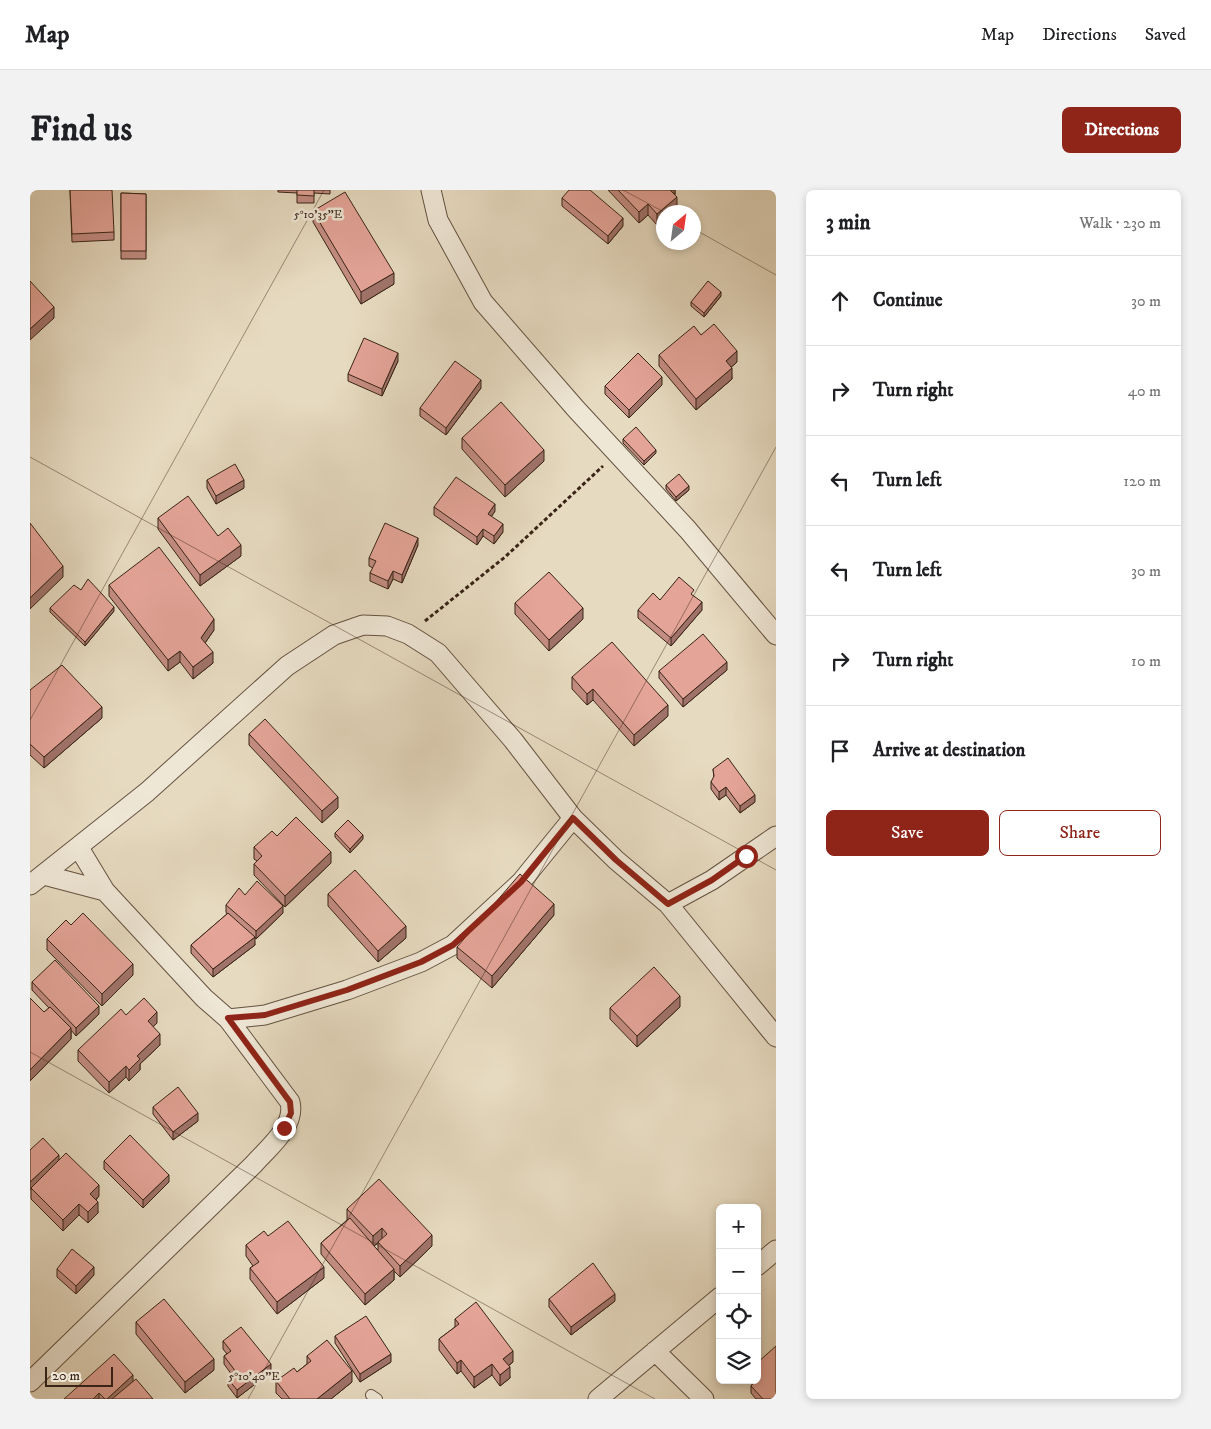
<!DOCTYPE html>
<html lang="en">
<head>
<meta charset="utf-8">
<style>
  :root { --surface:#fff; --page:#f2f2f2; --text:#202124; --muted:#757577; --line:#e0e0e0; --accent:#8f2418 }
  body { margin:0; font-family:"IM FELL DW Pica",serif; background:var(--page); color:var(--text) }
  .controls { position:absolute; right:15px; bottom:15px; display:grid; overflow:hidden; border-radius:8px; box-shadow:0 2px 8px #0003 }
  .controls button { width:45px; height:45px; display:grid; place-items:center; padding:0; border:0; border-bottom:1px solid var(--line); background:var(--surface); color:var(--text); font:25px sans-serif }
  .compass { position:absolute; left:626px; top:15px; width:45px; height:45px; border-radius:50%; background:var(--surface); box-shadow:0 2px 8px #0003; rotate:29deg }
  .scale { position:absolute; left:15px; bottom:12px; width:68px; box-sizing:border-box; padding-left:5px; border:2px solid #392416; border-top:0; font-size:14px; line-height:18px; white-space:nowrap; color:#392416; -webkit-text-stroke:4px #efe7d6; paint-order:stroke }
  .stop { position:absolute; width:15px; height:15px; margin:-11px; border:4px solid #8f2418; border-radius:50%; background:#fff }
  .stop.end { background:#8f2418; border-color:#fff; box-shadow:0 1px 5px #0008 }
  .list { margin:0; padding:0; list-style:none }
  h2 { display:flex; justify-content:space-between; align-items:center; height:65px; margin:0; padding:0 20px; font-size:21px }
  h2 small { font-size:16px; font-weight:400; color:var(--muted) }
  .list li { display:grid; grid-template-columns:32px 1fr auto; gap:15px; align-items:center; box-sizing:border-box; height:90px; padding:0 20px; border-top:1px solid var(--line) }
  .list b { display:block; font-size:19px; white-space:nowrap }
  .list em { font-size:16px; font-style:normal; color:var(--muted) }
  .actions { display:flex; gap:10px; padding:15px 20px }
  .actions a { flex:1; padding:11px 0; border:1px solid var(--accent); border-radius:8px; text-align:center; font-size:18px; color:var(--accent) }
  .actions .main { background:var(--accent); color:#fff }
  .icon { flex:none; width:28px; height:28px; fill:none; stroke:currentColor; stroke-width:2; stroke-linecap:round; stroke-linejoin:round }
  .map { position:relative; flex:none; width:746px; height:1209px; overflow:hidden; border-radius:8px }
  header { display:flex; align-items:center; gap:30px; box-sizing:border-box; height:70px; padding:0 25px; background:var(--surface); border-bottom:1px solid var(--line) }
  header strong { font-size:24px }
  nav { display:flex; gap:28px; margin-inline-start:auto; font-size:18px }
  .intro { display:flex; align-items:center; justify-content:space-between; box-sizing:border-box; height:120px; padding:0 30px }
  h1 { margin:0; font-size:35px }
  .button { padding:12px 22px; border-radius:8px; background:var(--accent); color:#fff; font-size:18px; font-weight:700 }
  main { display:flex; gap:30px; padding:0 30px }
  aside { flex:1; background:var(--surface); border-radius:8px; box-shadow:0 2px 8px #0003 }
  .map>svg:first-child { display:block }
</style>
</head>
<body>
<header>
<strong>Map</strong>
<nav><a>Map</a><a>Directions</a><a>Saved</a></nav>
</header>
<div class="intro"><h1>Find us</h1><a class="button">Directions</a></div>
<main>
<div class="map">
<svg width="746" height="1209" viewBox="0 0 746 1209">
  <rect width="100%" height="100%" fill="#e6dac0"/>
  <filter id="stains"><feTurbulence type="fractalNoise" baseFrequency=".004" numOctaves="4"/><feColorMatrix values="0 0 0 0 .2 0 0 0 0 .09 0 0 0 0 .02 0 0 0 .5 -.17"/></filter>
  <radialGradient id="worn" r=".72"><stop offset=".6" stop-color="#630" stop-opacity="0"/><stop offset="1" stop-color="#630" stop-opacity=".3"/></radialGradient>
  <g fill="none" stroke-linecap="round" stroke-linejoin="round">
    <defs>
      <path id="service" d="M341,1205L347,1209"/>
      <path id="minor" d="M401,0L408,30L453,112L546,219L658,340L746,445
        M14,685L75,701
        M0,695L117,602L257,476L304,445L333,435L357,436L378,444L408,463L483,550L543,628L586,670L638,714L746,847
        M638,714L682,690L746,646
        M198,829L235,825L317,800L391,772L423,755L491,692L543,628
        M727,1076L746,1060
        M625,1161L674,1209
        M0,1192L224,974C238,958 266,936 260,912L198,829L174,808L75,701L49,658
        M568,1209L690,1107"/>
    </defs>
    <use href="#service" stroke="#645240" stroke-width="12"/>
    <use href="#minor" stroke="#645240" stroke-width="21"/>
    <path stroke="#392416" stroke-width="3" stroke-dasharray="4 2.5" stroke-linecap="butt" d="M395,431L475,367L573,276"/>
    <use href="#service" stroke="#efe7d6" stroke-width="10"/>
    <use href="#minor" stroke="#efe7d6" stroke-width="19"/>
  </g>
  <path fill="#c48d83" stroke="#392416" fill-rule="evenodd" d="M40,0L84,42V50L42,52Z
    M248,0H300V4L284,3V13H267V3L248,2Z
    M578,0H645V5L647,18L634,22V30L627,35L618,25L609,33Z
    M91,3L116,4V69H91Z
    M532,8L593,36L578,54L532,16Z
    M283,21L364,94L331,114L283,32Z
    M691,106L674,127L661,116V112Z
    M671,145L707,172L701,177L702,189L666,220L629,176V165Z
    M368,171L352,206L318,191V184Z
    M632,195L599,228L575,204V196Z
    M451,198L416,245L390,226V218Z
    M432,248L514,271L475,307L432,259Z
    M593,249L626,263L614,275L593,253Z
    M177,290L214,298L186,314L177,298Z
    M636,295L659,300L646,311L636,299Z
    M404,317L465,321L461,327L473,342L464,354L453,346L447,355L404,325Z
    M128,328L188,346L211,366L170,396L128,339Z
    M388,355L372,393L363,389L358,399L340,391V383L343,378L339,376V368Z
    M79,395L184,440L175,453L183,473L163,489L150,472L138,481L79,406Z
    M664,406L672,420L641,456L608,428V420L630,410Z
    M485,413L553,429L519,461L485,424Z
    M20,418L84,421L55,456L20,422Z
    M697,480L653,517L629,488V481Z
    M542,487L638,526L604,556L563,510L557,515L542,499Z
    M0,500L72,528L14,578L0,565Z
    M219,544L308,618L292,633L219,555Z
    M683,579L725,612L710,623L696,605L689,610L681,599V592L684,588Z
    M305,643L333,649L320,663L305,647Z
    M247,646L301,673L255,717L224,685V674L227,671L224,669V657Z
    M298,704L376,748L348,772L298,716Z
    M215,705L253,723L226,749L223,746L225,755L183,787L161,763V755L197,724L196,722V715Z
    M524,725L462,798L427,768V757Z
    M41,735L103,785L72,816L17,760V749Z
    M2,792L69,824L46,846L41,840V849L0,891V808L14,822L19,818L2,800Z
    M650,817L607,857L580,829V818Z
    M96,825L127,833L123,836L130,855L110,874V880L99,891L96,887L79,903L48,871V860Z
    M123,917L168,931L143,950L123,924Z
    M0,960L29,970L69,1006L66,1010L68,1023L58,1033L49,1025L33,1041L1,1009V999L0,1000Z
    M74,971L139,992L113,1018L74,979Z
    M317,1019L402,1056L370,1087L364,1081V1090L335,1115L291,1064V1053L317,1030ZM348,1053V1060L344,1056Z
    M238,1046L294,1088L247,1124L220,1089V1078L223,1076L216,1066V1055Z
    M27,1079L64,1085L46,1104L27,1087Z
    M519,1109L585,1111L541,1145L519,1117Z
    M425,1129L483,1172L478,1176L480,1188L470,1196L462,1185L444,1198L431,1181L427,1184L409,1160V1149L425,1137Z
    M106,1132L184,1180L155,1203L106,1144Z
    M305,1146L361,1172L330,1192L305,1153Z
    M193,1151L241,1182L207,1208L198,1196V1189L202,1185L194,1174V1166L197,1164L193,1159Z
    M277,1166L322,1192L301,1209H252L246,1203V1191L267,1182L277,1174Z
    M721,1190H727L746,1209H726L721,1203V1196L723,1193Z
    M103,1191L123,1209H34Z"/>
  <path fill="#a0736a" stroke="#392416" d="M639,0H645V4Z
    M647,7V18L641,22H634V30L627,35V24Z
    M618,14V25L609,33V22Z
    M593,28V36L578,54V46Z
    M364,83V94L331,114V102Z
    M691,102V106L674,127V123Z
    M24,117V128L0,150V139Z
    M707,161V172L696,182V171Z
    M368,163V171L352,206V199Z
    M702,178V189L666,220V209Z
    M632,187V195L599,228V220Z
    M451,190V198L416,245V238Z
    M514,260V271L475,307V295Z
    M626,260V263L614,275V271Z
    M214,290V298L186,314V306Z
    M659,296V300L646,311V307Z
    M465,314V321L458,332V324Z
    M473,334V342L464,354V346Z
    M453,339V346L447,355V347Z
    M388,348V355L372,393V385Z
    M211,355V366L170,396V385Z
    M33,376V387L0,419V408Z
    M363,381V389L358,399V391Z
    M672,412V420L641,456V448Z
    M84,417V421L55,456V452Z
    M553,418V429L519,461V450Z
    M184,429V440L171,459V448Z
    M150,461V472L138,481V470Z
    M183,462V473L163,489V477Z
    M697,472V480L653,517V509Z
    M563,499V510L557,515V504Z
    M638,515V526L604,556V545Z
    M72,517V528L14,578V567Z
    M696,597V605L689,610V602Z
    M725,605V612L710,623V616Z
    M308,607V618L292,633V621Z
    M333,645V649L320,663V659Z
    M301,662V673L255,717V706Z
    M524,714V725L462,798V786Z
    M253,716V723L226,749V741Z
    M376,736V748L348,772V761Z
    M225,747V755L183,787V779Z
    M103,774V785L72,816V804Z
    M650,806V817L607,857V846Z
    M69,816V824L46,846V838Z
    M127,822V833L118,842V831Z
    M41,838V849L0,891V880Z
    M130,844V855L110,874V880L99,891V880L107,866Z
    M96,876V887L79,903V892Z
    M168,923V931L143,950V942Z
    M29,965V972L0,1000V992Z
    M139,985V992L113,1018V1010Z
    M69,995V1006L60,1015V1004Z
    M68,1012V1023L58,1033V1022Z
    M49,1014V1025L33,1041V1030Z
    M352,1038V1049L343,1057V1046Z
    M402,1045V1056L370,1087V1076Z
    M64,1077V1085L46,1104V1096Z
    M294,1077V1088L247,1124V1112Z
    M364,1079V1090L335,1115V1104Z
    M585,1104V1111L541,1145V1137Z
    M483,1161V1172L473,1180V1169Z
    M361,1164V1172L330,1192V1184Z
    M184,1169V1180L155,1203V1192Z
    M431,1170V1181L427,1184V1173Z
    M241,1174V1182L207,1208V1200Z
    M462,1174V1185L444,1198V1187Z
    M480,1177V1188L470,1196V1185Z
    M322,1181V1192L301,1209H287Z
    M103,1185V1193L85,1209H77Z
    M69,1203V1209H63Z"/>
  <path fill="#e4a498" stroke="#392416" d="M40,0H82L84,42L42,44Z
    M267,0H284V6L267,5Z
    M539,0H560L593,28L578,46L532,8Z
    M588,0H640L647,7L627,24L618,14L609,22Z
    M315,2L364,83L331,102L283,21Z
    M91,3L116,4V61H91Z
    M0,91L24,117L0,139Z
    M678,91L691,102L674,123L661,112Z
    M684,134L707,161L696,171L702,178L666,209L629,165L664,136L671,145Z
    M334,148L368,163L352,199L318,184Z
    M608,163L632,187L599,220L575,196Z
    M425,171L451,190L416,238L390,218Z
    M471,212L514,260L475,295L432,248Z
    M606,237L626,260L614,271L593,249Z
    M205,274L214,290L186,306L177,290Z
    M649,284L659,296L646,307L636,295Z
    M426,287L465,314L458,324L473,334L464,346L453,339L447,347L404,317Z
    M158,306L188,346L198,338L211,355L170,385L128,328Z
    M0,333L33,376L0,408Z
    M355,333L388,348L372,385L363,381L358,391L340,383L346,371L339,368Z
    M129,357L184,429L171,448L183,462L163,477L150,461L138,470L79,395Z
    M519,382L553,418L519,450L485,413Z
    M649,387L664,400L661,404L672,412L641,448L608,420L623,403L630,410Z
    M58,389L84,417L55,452L20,418L44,395L51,400Z
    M673,444L697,472L653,509L629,481Z
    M582,452L638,515L604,545L563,499L557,504L542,487Z
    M32,475L72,517L14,567L0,554V500Z
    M235,529L308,607L292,621L219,544Z
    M698,568L725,605L710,616L696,597L689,602L681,592L684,586L683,579Z
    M266,627L301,662L255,706L224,674L232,666L224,657L242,641L247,646Z
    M318,630L333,645L320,659L305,643Z
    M325,680L376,736L348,761L298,704Z
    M490,684L524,714L462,786L427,757Z
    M227,691L253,716L226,741L196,715L209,698L215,705Z
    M53,723L103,774L72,804L17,749L36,730L41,735Z
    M198,723L225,747L183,779L161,755Z
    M25,770L69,816L46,838L2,792Z
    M624,777L650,806L607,846L580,818Z
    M0,808L14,822L20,817L41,838L0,880Z
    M114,808L127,822L118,831L130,844L107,866L110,869L99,880L96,876L79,892L48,860L91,819L96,825Z
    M148,897L168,923L143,942L123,917Z
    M100,945L139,985L113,1010L74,971Z
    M13,948L29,965L0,992V960Z
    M36,963L69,995L60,1004L68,1012L58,1022L49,1014L33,1030L1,998Z
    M349,989L402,1045L370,1076L348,1052L357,1044L352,1038L343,1046L317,1019Z
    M320,1028L364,1079L335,1104L291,1053Z
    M258,1031L294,1077L247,1112L220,1078L229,1072L216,1055L234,1041L238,1046Z
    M42,1059L64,1077L46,1096L27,1079Z
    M563,1073L585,1104L541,1137L519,1109Z
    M134,1109L184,1169L155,1192L106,1132Z
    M446,1112L483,1161L473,1169L480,1177L470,1185L462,1174L444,1187L431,1170L427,1173L409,1149L429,1134L425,1129Z
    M336,1126L361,1164L330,1184L305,1146Z
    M211,1137L241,1174L207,1200L198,1189L206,1182L194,1166L201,1161L193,1151Z
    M297,1150L322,1181L287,1209H260L246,1191L264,1178L267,1182L281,1171L277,1166Z
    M746,1156V1209H733L721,1196L726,1190H727V1173Z
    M84,1164L103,1185L77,1209H75L69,1203L63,1209H34Z
    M106,1189L123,1209H82Z"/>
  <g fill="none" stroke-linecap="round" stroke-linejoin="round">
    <path stroke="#8f2418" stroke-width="6" d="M254,938L261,923L260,912L198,828L235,825L317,800L391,772L423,755L491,692L543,628L586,670L638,714L682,690L716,666"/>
  </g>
  <path fill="none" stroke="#392416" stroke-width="1" stroke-opacity="0.45" d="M593,0L634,22M664,39L746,85M0,267L746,680M0,530L294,0M0,862L625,1209M218,1209L746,257"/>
  <g font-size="12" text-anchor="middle" fill="#392416" stroke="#efe7d6" stroke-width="5" stroke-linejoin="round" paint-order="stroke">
    <text x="288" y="28">5°10'35"E</text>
    <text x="224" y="1190">5°10'40"E</text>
  </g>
  <rect width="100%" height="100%" filter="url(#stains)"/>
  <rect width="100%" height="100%" fill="url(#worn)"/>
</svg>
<div class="controls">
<button>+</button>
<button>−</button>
<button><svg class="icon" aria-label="locate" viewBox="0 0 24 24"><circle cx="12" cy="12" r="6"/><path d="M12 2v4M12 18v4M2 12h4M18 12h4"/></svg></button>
<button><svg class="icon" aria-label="layers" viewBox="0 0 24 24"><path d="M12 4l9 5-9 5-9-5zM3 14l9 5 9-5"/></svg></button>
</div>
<svg class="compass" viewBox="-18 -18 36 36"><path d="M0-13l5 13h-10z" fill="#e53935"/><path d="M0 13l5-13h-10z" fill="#757577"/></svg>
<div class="scale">20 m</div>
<div class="stop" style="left:716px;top:666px"></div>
<div class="stop end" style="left:254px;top:938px"></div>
</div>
<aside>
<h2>3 min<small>Walk · 230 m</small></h2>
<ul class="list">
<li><svg class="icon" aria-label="ahead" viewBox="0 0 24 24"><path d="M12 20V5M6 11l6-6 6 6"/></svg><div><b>Continue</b></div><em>30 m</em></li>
<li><svg class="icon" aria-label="right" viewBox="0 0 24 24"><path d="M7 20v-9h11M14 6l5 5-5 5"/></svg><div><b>Turn right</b></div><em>40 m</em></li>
<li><svg class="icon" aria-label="left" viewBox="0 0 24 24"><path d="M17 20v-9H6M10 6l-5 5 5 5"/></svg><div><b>Turn left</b></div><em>120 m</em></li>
<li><svg class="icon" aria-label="left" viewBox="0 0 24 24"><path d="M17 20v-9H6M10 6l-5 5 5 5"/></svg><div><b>Turn left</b></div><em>30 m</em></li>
<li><svg class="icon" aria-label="right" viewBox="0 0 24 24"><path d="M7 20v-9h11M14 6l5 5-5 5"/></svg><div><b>Turn right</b></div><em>10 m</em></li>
<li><svg class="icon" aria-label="arrive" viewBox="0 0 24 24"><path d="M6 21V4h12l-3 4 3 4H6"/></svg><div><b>Arrive at destination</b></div></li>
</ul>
<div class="actions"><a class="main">Save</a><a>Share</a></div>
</aside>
</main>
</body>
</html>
